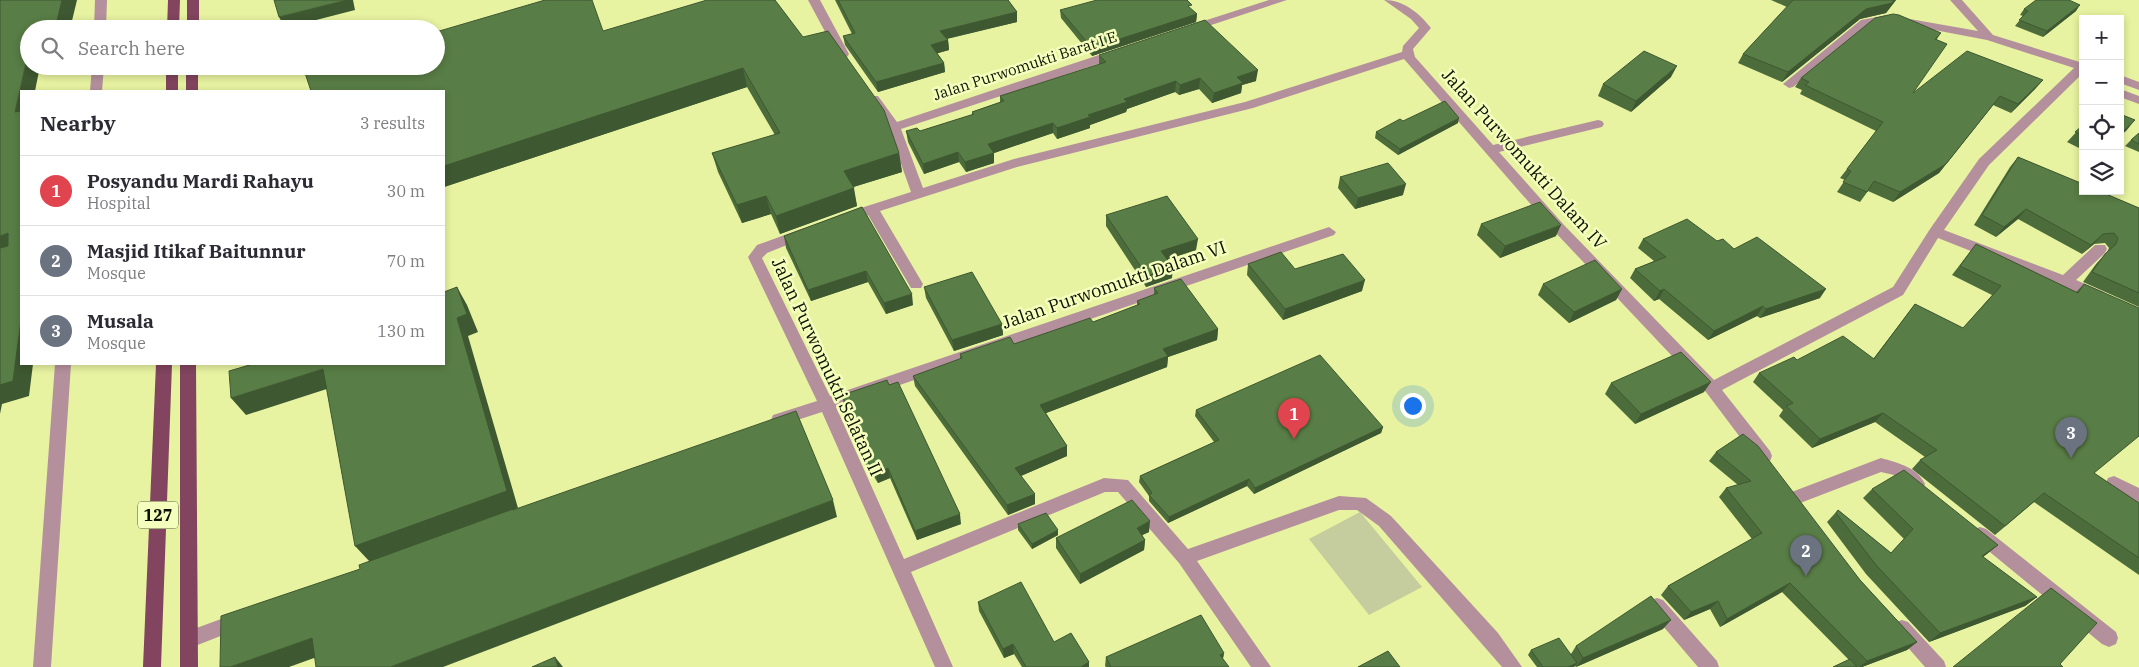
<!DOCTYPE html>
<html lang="en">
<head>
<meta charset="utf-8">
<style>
  :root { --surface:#fff; --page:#f2f2f3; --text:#2b2b33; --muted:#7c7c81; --line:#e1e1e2; --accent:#774ec7 }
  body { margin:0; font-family:"IBM Plex Serif",serif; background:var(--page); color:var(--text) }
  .controls { position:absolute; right:15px; top:15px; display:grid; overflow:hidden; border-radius:0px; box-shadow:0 2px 8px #0003 }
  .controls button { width:45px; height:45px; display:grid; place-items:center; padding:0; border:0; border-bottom:1px solid var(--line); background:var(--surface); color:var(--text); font:25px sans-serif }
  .you { position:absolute; left:1412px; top:405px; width:18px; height:18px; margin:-12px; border:4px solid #fff; border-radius:50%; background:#1a73e8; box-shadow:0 0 0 8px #1a73e833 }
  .badge { display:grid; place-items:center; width:32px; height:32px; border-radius:50%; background:var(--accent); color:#fff; font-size:16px; font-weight:700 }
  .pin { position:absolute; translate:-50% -41px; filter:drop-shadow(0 1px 2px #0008) }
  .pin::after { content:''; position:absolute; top:26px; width:18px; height:15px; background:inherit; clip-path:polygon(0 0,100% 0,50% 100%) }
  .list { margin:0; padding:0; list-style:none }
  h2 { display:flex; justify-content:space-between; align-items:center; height:65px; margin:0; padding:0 20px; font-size:21px }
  h2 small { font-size:16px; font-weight:400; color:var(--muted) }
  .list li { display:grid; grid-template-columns:32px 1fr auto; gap:15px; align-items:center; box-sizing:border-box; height:70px; padding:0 20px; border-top:1px solid var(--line) }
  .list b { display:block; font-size:19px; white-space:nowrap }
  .list p { margin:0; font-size:16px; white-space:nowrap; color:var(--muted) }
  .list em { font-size:16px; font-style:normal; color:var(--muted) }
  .icon { flex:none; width:28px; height:28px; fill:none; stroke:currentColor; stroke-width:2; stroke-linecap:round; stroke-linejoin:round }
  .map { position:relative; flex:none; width:2139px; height:667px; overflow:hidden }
  .search { position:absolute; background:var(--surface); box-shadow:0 2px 8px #0003; left:20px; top:20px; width:425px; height:55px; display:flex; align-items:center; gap:12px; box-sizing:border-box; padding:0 18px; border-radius:28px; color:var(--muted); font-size:19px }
  .panel { position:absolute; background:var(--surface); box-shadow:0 2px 8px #0003; left:20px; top:90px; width:425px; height:275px; border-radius:0px }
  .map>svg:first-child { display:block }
</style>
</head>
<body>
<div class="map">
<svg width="2139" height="667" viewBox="0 0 2139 667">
  <rect width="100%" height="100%" fill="#e7f3a0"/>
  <path fill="#c5cc9d" d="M1360,512L1422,587L1369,615L1309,539Z"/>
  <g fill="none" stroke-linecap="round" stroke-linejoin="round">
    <path fill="#b4909d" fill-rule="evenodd" d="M95,0H107L106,29H94Z
      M808,0H820L849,54L847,57L843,58L837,54Z
      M1269,0H1287L1193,31L1189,32L1183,29L1185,27Z
      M1384,0C1404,0 1419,13 1431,28L1413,49L1415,57L1493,145L1598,120L1602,121L1604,124L1602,127L1499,152L1564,225L1714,380L1893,287L1930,229L1979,159L2074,68L1987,40L1887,21L1869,25L1793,87L1789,88L1783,84L1861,20L1887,15L1978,31L1950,0H1962L1993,35L2083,63V73L1989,165L1944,230L2063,275L2095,245H2105L2107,249L2105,253L2076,280L2104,292L2106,296L2104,300H2094L1938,238L1903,295L1722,390L1770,451L1772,456L1770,461L1764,463L1758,461L1706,392L1554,231L1404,59L1253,108L1017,167L880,211L923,284L921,288H911L868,215L844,223L837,218L839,215L911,192L888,127L868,99L870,96H878L897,122L1114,50L1118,49L1124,53L1122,56L901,129L923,188L1014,159L1245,102L1402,52L1403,46L1419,28L1411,19Z
      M92,66H104L102,91H90Z
      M2120,75L2139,82V90L2120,83Z
      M2120,89L2139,96V104L2120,97Z
      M1329,227L1336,232L1334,235L836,407L904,559L1104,478L1128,480L1188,549L1339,496L1366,498L1391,516L1498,633L1522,667H1502L1379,526L1357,510H1339L1197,561L1271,667H1251L1179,563L1118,492H1105L911,572L953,667H935L822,412L779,426L773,425L771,420L773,415L817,401L748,257L757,245L804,228L811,233L809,236L767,253L762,258L830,396Z
      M55,364H71L51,667H33Z
      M1881,458C1898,463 1917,467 1925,484L1923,489C1909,494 1905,480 1894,475C1890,474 1885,473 1881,472L1795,505L1789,503L1787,498L1789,493Z
      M2114,476L2139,488V503L2108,488L2106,483L2108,478Z
      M1980,527L1986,529L2116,632L2118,638L2116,644L2109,647L2102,644L1974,539L1971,534L1974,529Z
      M1657,598L1663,600L1717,661L1719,667H1698L1651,612L1648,606L1651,600Z
      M240,612L246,614L249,620L246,626L190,648L183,645L181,639L183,633Z
      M1902,620L1908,622L1944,661L1946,667H1925L1896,634L1893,628L1896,622Z"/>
    <path fill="#82445e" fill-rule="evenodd" d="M168,0H180L179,29H167Z
      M187,0H199V29H187Z
      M166,66H178V91H166Z
      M186,66H198V91H186Z
      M156,364H172L161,667H143Z
      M180,364H196L198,667H180Z"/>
  </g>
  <path fill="#4d6c3c" d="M835,0H1008L1017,12V22L947,39L948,40L949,50L937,53L944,63L945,72L878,92L845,45L843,36L852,34Z
    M1771,0H1896L1886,13L1860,19L1782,82L1738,63L1743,54L1787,7Z
    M1191,9L1197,14L1196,22L1092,56L1061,18L1060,10Z
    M2024,9L2076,11L2043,37L2015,26L2023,16L2020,15Z
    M603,31L803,37L899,153L902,172L853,187L857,206L780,234L771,214L742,223L718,172L712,153L775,135L747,87L444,187V91Z
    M1941,33L1937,39L1914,92L2043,80L2035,89L2011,113L1993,105L1939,173L1893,202L1868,191L1860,202L1837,192L1845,180L1840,178L1847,169L1876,131L1800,94L1802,90L1795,87L1801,78Z
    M1099,55L1256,81L1242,85L1241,93L1212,103L1199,89L1179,95L1175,92L1127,109L1126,112L1090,125V128L1057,139L1053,133L994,153V163L966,172L959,162L924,174L908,142L906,131H920L972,115V112L1000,102V96L1099,65Z
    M1671,77L1631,112L1598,96L1603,84Z
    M1458,123L1398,155L1375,138L1376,132Z
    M2083,125V150L2067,142Z
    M2139,133V152L2125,146L2131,140Z
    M2018,157L2139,208V307L2083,282L2096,264L2107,252L2109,248L2105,243L2094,244L2082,254L2018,219L1996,237L1974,225L2010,167Z
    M1340,177L1403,195L1355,209L1338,188Z
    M862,207L913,305L886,314L868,282L811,301L786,248L784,236Z
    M1106,215L1196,250L1167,259L1172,278L1146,287L1106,226Z
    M1481,224L1556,236L1500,258L1477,235Z
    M1643,239L1717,241L1734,249L1820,298L1760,318L1757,316L1708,340L1659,299L1654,301L1630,278L1635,269L1654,261L1638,248Z
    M1976,244L2076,292L2084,284L2094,473L2139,503V575L2034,502L1995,535L1912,469L1920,460L1925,457L1875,422L1812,448L1779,416L1783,410L1753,382L1759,373L1797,360L1873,359L1915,304L1963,328L1992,295L1952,275Z
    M1248,264L1295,269L1362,291L1283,320L1247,275Z
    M1543,284L1622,289L1616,300L1569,323L1538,295Z
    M924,287L1002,324L1003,335L954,351L926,298Z
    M1154,288L1218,329L1217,340L1168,357L1167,367L1046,413L1067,446V456L1021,476L1035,504L1008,515L915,386L913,376L960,359V354L1014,344L1093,322L1137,305V301L1154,295Z
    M1611,383L1704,392L1635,424L1605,394Z
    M842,395L961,524L917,540L890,478L878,483L865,463L863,453L865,452L844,405Z
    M1196,410L1383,427L1381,433L1254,494L1247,486L1168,523L1149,501V496L1139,482L1140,476L1214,442L1195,416Z
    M1743,434L1860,580L1917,642L1907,650L1862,667H1833L1849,660L1782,592L1720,627L1710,609L1684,620L1661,595L1668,586L1752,539L1719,497L1726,488L1738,485L1709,461L1716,452Z
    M1872,489L1998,545L1983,557L2037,597L2025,606L1929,642L1866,574L1827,522L1838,510L1891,553L1904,539L1863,498Z
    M1018,524L1058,535L1032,549L1018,530Z
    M1149,532L1142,535L1145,540L1144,550L1080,584L1056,548V538Z
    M978,602L1054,642L1089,662V667H1022L1014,654L1004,658L979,611Z
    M1663,629L1576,667L1575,666L1574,667H1537L1528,655L1531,650L1571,654L1576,646Z
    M1224,653L1223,659L1229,667H1106L1105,666L1106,657Z"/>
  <path fill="#3e5831" d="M62,0H77L70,29H38Z
    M347,0H353L355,10L285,28L279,17Z
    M1894,0H1896L1886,13L1860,19L1782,82L1788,72L1866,9Z
    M2080,5L2076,11L2043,37L2047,31Z
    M1017,12V22L941,40L940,31Z
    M1197,14L1196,22L1092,56V48Z
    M948,40L949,50L932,55L931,45Z
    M29,50V66H40L35,91H21V120L15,112Z
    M944,63L945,72L878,92L876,82Z
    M1677,66L1671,77L1631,112L1636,101Z
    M743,68L747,87L444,187V166Z
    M1258,70L1256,81L1242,85L1241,93L1212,103L1214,93L1237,77Z
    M1200,78L1199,89L1179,95L1180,85Z
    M2043,80L2035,89L2011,113L2018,104Z
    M1176,81L1175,92L1127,109L1126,112L1090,125V128L1057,139V128L1124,99Z
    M2000,96L1939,173L1893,202L1900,192Z
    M1459,118L1458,123L1398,155L1400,149Z
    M2135,120L2126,131L2120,136V134Z
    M1053,123V133L994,153V163L966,172L965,162L988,144Z
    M958,152L959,162L924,174L923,164Z
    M899,153L902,172L847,189L844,171Z
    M1406,184L1403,195L1355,209L1358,198Z
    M854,188L857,206L780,234L776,216Z
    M766,196L771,214L742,223L737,205Z
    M2026,209L2018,219L1996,237L2004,227Z
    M1561,225L1556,236L1500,258L1505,246Z
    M8,233L21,248L0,255V236Z
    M2103,234L2094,244L2082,254L2091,245Z
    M1198,239L1196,250L1160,262L1161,251Z
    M1173,267L1172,278L1146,287L1147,276Z
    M866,271L868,282L811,301L808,290Z
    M1365,280L1362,291L1283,320L1285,309Z
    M457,287L467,305L478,332L468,336L518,508L513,510L524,525L370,562L355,546L457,318Z
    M1622,289L1616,300L1569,323L1574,312Z
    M1664,289L1659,299L1654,301L1660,291Z
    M1826,289L1820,298L1760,318L1766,309Z
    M912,294L913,305L886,314L884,303Z
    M1763,306L1757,316L1708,340L1714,331Z
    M21,320V364H33L29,396L2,404L0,414V385Z
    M1002,324L1003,335L954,351L952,340Z
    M1218,329L1217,340L1168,357L1167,367L1041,415L1040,405L1163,349Z
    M323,369L336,386L246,415L231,398Z
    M1711,382L1704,392L1635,424L1641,414Z
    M1883,413L1875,422L1812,448L1820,439Z
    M1383,427L1381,433L1254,494L1255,488Z
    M1067,446V456L1016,478L1015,468Z
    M888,468L890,478L878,483L876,474Z
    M1249,479L1247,486L1168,523L1169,517Z
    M1035,494V504L1008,515L1007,505Z
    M833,500L837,517L443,667H390Z
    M960,514L961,524L917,540L915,531Z
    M1150,521L1149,532L1136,538L1137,528Z
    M1058,530V535L1032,549V544Z
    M1145,540L1144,550L1080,584V574Z
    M1998,545L1987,554L1971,565L1982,556Z
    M1790,583L1782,592L1720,627L1727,619Z
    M2037,597L2025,606L1929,642L1940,633Z
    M1718,601L1710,609L1684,620L1691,612Z
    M1671,620L1663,629L1576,667L1583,658Z
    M312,638L328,653L289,667H230Z
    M1917,642L1907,650L1862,667H1859L1867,661Z
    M1013,644L1014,654L1004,658L1003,649Z
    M1224,653L1222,662L1220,655Z
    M555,657L563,667H558Z
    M1089,662V667H1081Z
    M1577,663L1574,667H1568Z"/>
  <path fill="#597d46" stroke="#3e5831" d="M0,0H62L56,25L38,29H29V50L15,112L21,111V320L13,381L0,385V248L8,246V233L0,236Z
    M274,0H347L279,17Z
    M545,0H592L603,31L707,0H775L803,37L828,31L884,110L899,153L844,171L854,188L776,216L766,196L737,205L712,153L780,133L743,68L444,166V91H311L304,70L318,66H436V32Z
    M838,0H1008L1017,12L940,31L948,40L931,45L944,63L876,82L843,36L855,33Z
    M1097,0H1187L1192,5L1188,6L1197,14L1092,48L1060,10Z
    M1793,0H1894L1892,3L1866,9L1788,72L1743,54Z
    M2036,0H2069L2080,5L2047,31L2019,20L2028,11L2024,9Z
    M1893,14L1899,15L1941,33L1935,39L1947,44L1913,93L1967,51L2043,80L2018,104L2000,96L1946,164L1900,192L1874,181L1867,192L1843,182L1851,171L1847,169L1883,122L1805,85L1809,82L1801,78L1875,18Z
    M1205,20L1258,70L1237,77L1243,83L1214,93L1200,78L1180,85L1176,81L1124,99L1127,102L1088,115L1090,117L1057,128L1053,123L988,144L994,153L965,162L958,152L923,164L906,131L917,128L920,131L974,114L972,112L1004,101L1000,96L1106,62L1099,55Z
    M1644,51L1677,66L1636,101L1603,84Z
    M1445,101L1459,118L1400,149L1376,132L1400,119L1403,121Z
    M2120,114L2135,120L2120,134Z
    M2083,125V135L2075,132Z
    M2139,133V144L2131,140Z
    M2018,157L2083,184V191H2099L2139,208V293L2092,272L2105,254L2116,244L2118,238L2114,233L2103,234L2091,245L2026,209L2004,227L1982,215Z
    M1388,163L1406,184L1358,198L1340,177Z
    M1167,196L1198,239L1161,251L1173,267L1147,276L1106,215Z
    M1540,202L1561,225L1505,246L1481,224Z
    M862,207L912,294L884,303L866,271L808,290L784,236Z
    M1687,219L1717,241L1723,239L1734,249L1757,237L1826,289L1766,309L1763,306L1714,331L1664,289L1660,291L1635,269L1666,257L1643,239Z
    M1976,244L2078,293L2084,284L2139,308V436L2094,473L2139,503V558L2044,493L2005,526L1920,460L1937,450L1883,413L1820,439L1786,406L1793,403L1759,373L1794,357L1797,360L1843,336L1874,359L1915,304L1963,328L2001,286L1960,266Z
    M1281,252L1295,269L1343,254L1365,280L1285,309L1248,264Z
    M1595,260L1622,289L1574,312L1543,284Z
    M972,272L1002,324L952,340L924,287Z
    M1181,279L1218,329L1163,349L1168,356L1040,405L1067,446L1015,468L1035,494L1007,505L913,376L962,358L960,354L1010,337L1014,344L1090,318L1093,322L1140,304L1137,301L1158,293L1154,288Z
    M457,287L467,314L457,318L507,491L355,546L323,369L231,398L229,371L253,364H444V292Z
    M1681,352L1711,382L1641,414L1611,383Z
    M1320,355L1383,427L1255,488L1249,479L1169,517L1149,495L1152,493L1140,476L1219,440L1196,410Z
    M887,380L889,385L898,382L960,514L915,531L888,468L876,474L863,453L867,451L842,395Z
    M796,411L833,500L390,667H316L312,638L230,667H220L221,616L360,569L359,565L513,509V510Z
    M1743,434L1758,446L1860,580L1917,642L1867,661L1790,583L1727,619L1718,601L1691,612L1668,586L1762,533L1726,488L1751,481L1716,452Z
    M1904,470L1998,545L1982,556L2037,597L1940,633L1876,565L1836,513L1838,510L1891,553L1913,529L1872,489Z
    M1132,500L1150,521L1137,528L1145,540L1080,574L1056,538Z
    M1046,513L1058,530L1032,544L1018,524Z
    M1021,582L1054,642L1071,633L1089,662L1081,667H1026L1013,644L1003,649L978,602Z
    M2051,588L2097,623L2060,664L2063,667H1953Z
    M1651,596L1671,620L1583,658L1576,646Z
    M1201,615L1224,653L1220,655L1229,667H1111L1106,657Z
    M1559,638L1577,663L1568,667H1543L1531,650Z
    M1388,651L1400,667H1358Z
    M555,657L558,667H532Z
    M1850,659L1857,667H1833Z"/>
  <g text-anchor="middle" stroke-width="5" stroke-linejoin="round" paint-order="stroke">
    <g font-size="15" fill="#0e1100" stroke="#f5ffbd">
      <text transform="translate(1025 66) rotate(-18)" y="5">Jalan Purwomukti Barat I E</text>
    </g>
    <rect fill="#f5ffbd" stroke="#535839" stroke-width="1" x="138" y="501.5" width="40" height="27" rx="4"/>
    <g font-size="16" font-weight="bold" fill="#0e1100">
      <text x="158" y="521">127</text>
    </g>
    <g font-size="18" fill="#0e1100" stroke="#f5ffbd">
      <text transform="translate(1524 159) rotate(48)" y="6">Jalan Purwomukti Dalam IV</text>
      <text transform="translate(1114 285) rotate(-19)" y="6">Jalan Purwomukti Dalam VI</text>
      <text transform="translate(827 367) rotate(65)" y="6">Jalan Purwomukti Selatan II</text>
    </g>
  </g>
</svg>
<div class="controls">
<button>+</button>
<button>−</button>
<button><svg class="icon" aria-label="locate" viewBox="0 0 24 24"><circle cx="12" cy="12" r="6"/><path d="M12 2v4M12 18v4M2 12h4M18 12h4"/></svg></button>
<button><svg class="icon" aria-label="layers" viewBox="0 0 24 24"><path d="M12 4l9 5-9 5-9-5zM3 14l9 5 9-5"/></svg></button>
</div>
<div class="you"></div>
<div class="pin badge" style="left:1294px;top:439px;background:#e0444e">1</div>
<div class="pin badge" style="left:1806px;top:576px;background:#6b7280">2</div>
<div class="pin badge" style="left:2071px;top:458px;background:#6b7280">3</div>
<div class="search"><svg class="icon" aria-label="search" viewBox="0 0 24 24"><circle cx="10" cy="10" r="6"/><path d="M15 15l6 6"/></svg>Search here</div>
<section class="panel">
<h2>Nearby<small>3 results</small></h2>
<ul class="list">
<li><span class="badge" style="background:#e0444e">1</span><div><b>Posyandu Mardi Rahayu</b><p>Hospital</p></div><em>30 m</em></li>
<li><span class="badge" style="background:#6b7280">2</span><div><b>Masjid Itikaf Baitunnur</b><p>Mosque</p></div><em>70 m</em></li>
<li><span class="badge" style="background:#6b7280">3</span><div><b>Musala</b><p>Mosque</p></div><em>130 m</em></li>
</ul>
</section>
</div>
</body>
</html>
